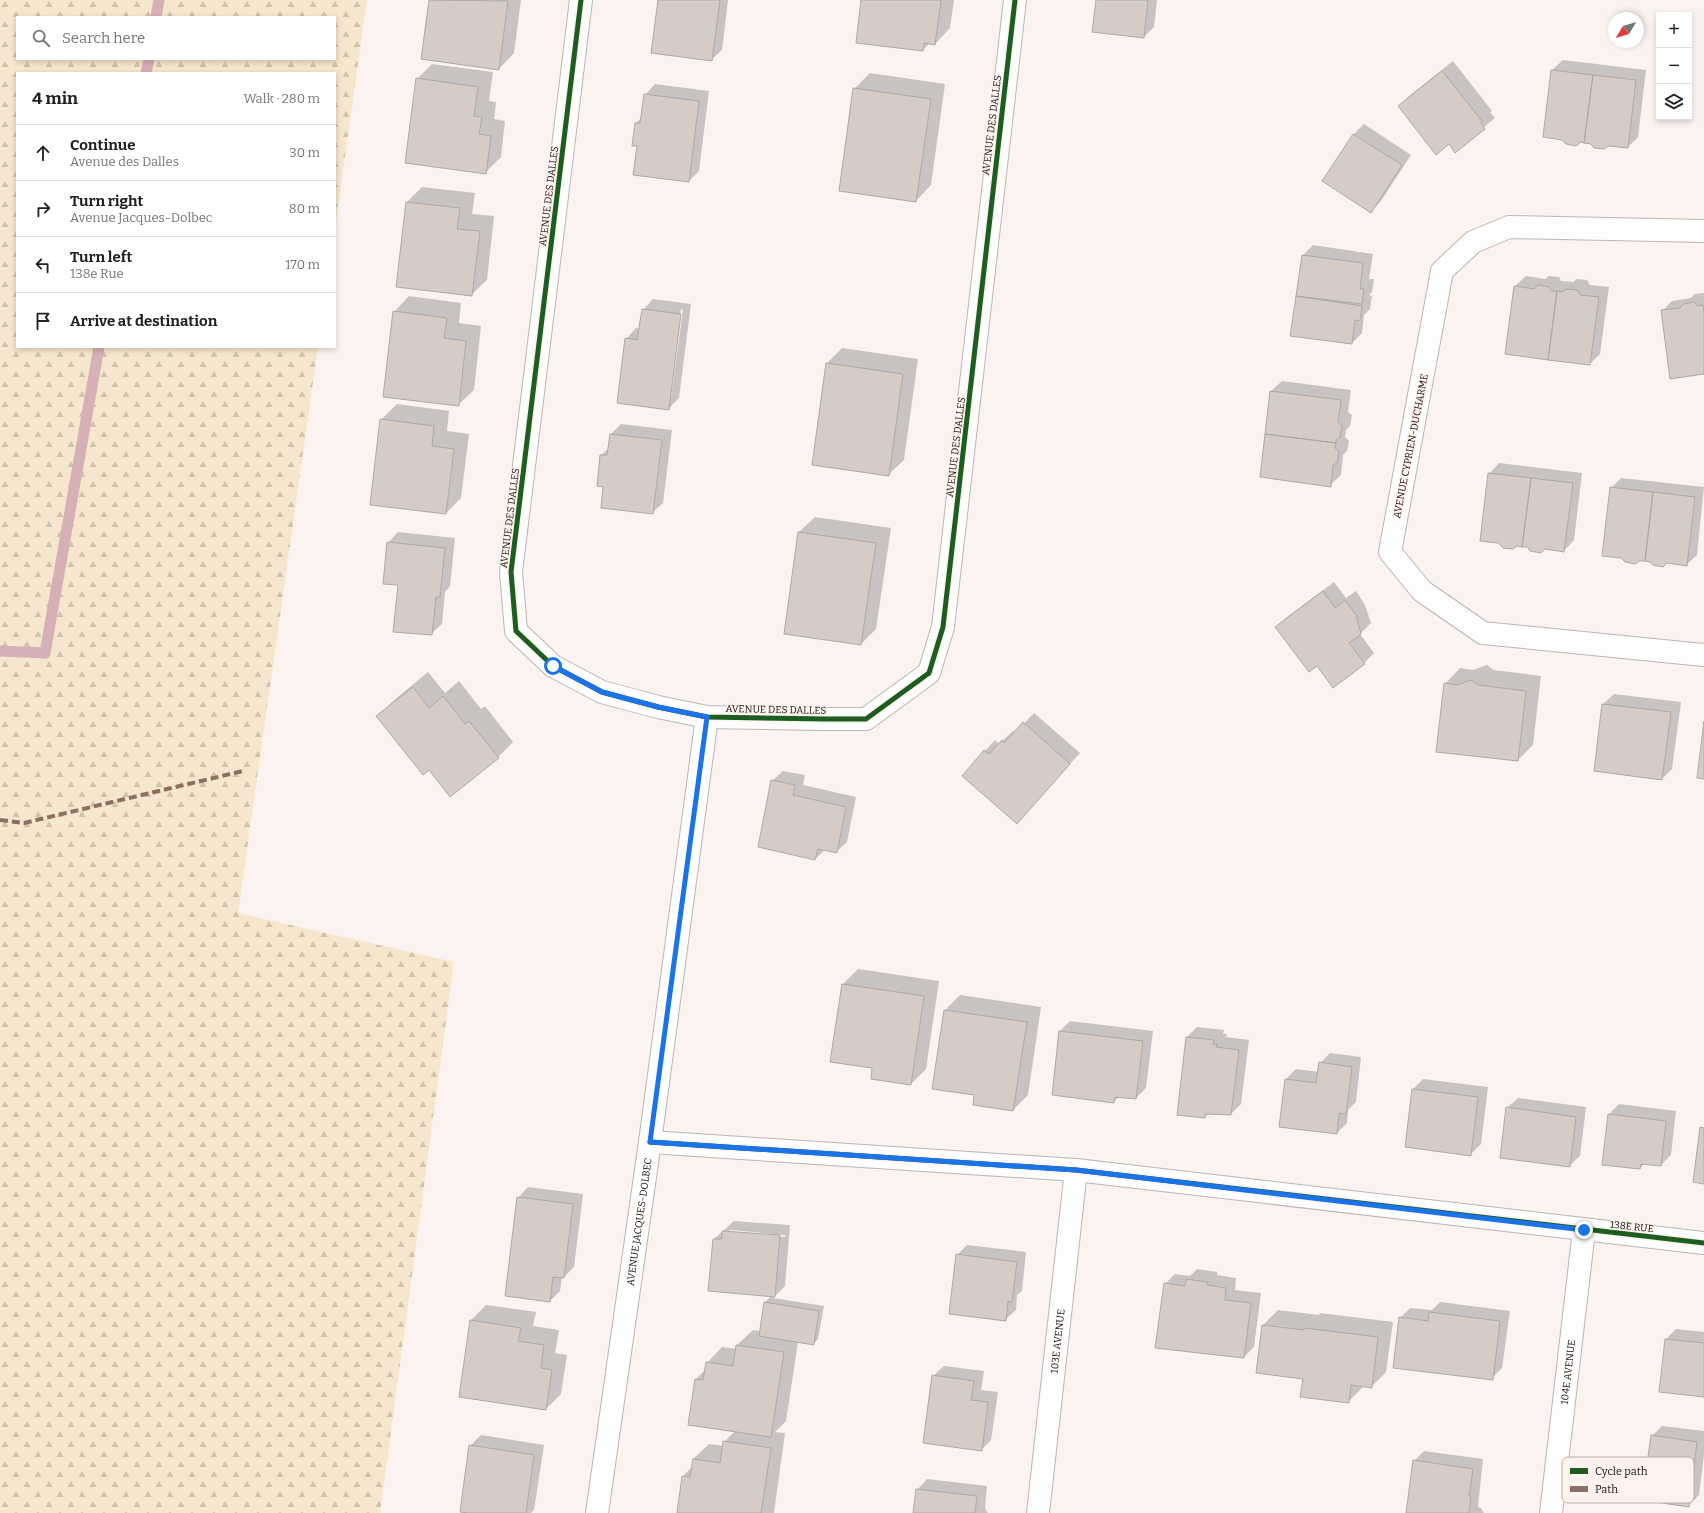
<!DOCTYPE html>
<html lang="en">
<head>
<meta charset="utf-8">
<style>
  :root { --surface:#fff; --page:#f6f6f6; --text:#202124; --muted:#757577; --line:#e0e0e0 }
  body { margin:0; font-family:Bitter,serif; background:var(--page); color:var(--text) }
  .controls { position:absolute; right:12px; top:12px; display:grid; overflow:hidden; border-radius:0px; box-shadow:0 2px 6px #0003 }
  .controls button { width:36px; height:36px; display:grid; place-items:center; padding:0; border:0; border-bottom:1px solid var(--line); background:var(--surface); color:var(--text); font:20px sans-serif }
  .compass { position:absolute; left:1608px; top:12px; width:36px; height:36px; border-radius:50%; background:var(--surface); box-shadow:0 2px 6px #0003; rotate:232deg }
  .stop { position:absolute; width:12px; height:12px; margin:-9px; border:3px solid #1a73e8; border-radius:50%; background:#fff }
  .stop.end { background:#1a73e8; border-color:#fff; box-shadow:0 1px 4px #0008 }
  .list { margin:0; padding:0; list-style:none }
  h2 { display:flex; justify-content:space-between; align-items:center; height:52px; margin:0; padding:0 16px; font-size:17px }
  h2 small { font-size:13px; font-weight:400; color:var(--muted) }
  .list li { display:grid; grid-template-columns:26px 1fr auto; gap:12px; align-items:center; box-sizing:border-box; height:56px; padding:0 16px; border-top:1px solid var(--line) }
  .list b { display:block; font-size:15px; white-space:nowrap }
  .list p { margin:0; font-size:13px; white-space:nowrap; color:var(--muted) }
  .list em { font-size:13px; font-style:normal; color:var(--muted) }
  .icon { flex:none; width:22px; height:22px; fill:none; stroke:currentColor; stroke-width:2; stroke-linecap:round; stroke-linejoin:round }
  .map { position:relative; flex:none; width:1704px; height:1513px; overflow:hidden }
  .search { position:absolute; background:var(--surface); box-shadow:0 2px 6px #0003; left:16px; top:16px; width:320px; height:44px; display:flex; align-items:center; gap:10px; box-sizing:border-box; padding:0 14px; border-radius:0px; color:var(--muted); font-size:15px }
  .panel { position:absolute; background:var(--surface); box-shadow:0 2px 6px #0003; left:16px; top:72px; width:320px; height:276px; border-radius:0px }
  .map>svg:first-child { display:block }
</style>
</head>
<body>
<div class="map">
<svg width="1704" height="1513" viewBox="0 0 1704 1513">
  <defs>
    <pattern id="forest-firs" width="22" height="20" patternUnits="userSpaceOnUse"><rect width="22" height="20" fill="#f5e6cd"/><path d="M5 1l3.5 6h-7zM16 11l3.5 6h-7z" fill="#d1c4af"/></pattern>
  </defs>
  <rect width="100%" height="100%" fill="#faf3f0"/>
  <path fill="url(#forest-firs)" fill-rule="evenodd" d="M0,0H367L335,228V73H17V347H318L238,913L454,962L380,1513H0ZM17,17H335V59H17Z"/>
  <path fill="#0003" fill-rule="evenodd" d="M430,0H521L514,53L499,69L422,58Z
    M659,0H728L722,50L711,60Z
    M862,0H954L950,28L935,44L930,43L923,50Z
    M1097,0H1157L1154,27L1144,37Z
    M1563,60L1646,70L1638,137L1628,147L1552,70Z
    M1453,61L1492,111L1490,112L1495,118L1456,151L1449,143L1399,106L1409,96Z
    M432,64L493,72L489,101L496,102L494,119L505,121L501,157L485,173L417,79Z
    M870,73L945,84L931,185L916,201L854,89Z
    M655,84L709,91L699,171L689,181L638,146L636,123L642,117L645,95Z
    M1364,124L1411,155L1381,201L1371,211L1323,181L1354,134Z
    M422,187L475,193L472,214L494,216L487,280L471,295L407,202Z
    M1313,245L1373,254L1369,279H1374L1372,292L1369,295L1372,296L1370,309L1364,315L1362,333L1352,343L1292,336L1302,256Z
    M1526,276L1545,279L1549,276L1559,277L1561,281L1573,282L1577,279L1587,280L1590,285L1609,287L1600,354L1590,364L1506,353L1515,286Z
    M1704,293V373L1662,311L1672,301L1691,298L1695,294Z
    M409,296L461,303L459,323L481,326L474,390L458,405L394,312Z
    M653,299L691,304L679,398L668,409L626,339L636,328L640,329L643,310ZM681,309L683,310L671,399H669Z
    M842,348L918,359L904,460L888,475L813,464L827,363Z
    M1282,381L1351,390L1348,412L1352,415L1350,426L1346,430L1345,437L1349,441L1347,451L1343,455L1341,475L1330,485L1271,391Z
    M397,404L449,411L447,431L469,434L461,498L446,513L381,420Z
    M621,424L672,430L663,503L652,513L604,486L601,455L609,448L611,434Z
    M1499,463L1582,473L1574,540L1564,551L1516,545L1489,474Z
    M1621,478L1704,487L1697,555L1686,565L1639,560L1611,488Z
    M815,517L891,528L876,629L861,644L799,532Z
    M398,532L455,538L450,586L445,592L442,624L431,634L399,584L388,543Z
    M1334,582L1346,598L1356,591L1365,605L1371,623L1360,634L1374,653L1364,663L1317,665L1277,628L1287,617Z
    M1487,665L1494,670L1541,676L1533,745L1518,760L1445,684L1460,668L1473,670Z
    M428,672L445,693L459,681L481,709L485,706L513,742L498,757L429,769L378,716L393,701Z
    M1614,694L1681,702L1672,769L1662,779L1595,771L1603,704Z
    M1034,713L1080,753L1017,823L985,751L995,740L999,744L1013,731L1015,733Z
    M783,771L805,775L803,785L856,797L847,842L836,852L825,850L815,859L772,781Z
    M858,969L939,981L926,1069L911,1084L873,1067L831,1061L843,984Z
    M960,995L1041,1007L1028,1095L1013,1110L974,1104L976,1094L945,1010Z
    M1070,1021L1153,1031L1146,1088L1136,1098L1119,1096L1114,1102L1053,1094L1060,1031Z
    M1197,1027L1224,1030L1223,1034H1227L1226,1037L1249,1040L1241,1104L1231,1114L1209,1113L1205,1117L1187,1037Z
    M1330,1053L1361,1057L1356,1102L1348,1110L1347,1123L1337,1133L1286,1079L1296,1069L1319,1072L1320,1063Z
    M1423,1079L1488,1087L1481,1144L1470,1155L1413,1089Z
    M1518,1098L1586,1107L1580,1156L1569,1166L1507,1108Z
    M1619,1104L1676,1111L1671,1155L1661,1165L1645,1163L1640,1168L1603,1164L1609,1114Z
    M528,1187L583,1194L574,1267L564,1277H562L560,1291L550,1301L518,1198Z
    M734,1221L790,1225L785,1286L773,1298L824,1306L818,1339L813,1344L798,1342L786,1421L775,1432L785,1433L774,1513H678L683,1476L692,1467L693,1459L709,1444L724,1446V1442L735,1431L695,1380L706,1369L707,1363L722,1347L737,1349V1345L753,1330L760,1331L765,1302L771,1296L714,1239ZM730,1230L785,1235V1237L728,1232Z
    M967,1245L1026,1252L1022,1291L1017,1295L1016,1310L1005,1320L957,1255Z
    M1197,1269L1217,1272V1275L1236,1278L1235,1290L1261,1293L1254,1347L1244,1357L1165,1284L1175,1274L1190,1276Z
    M1440,1302L1510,1311L1502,1368L1492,1378L1400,1318L1410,1308L1432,1310Z
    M486,1305L536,1312L533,1326L559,1330L555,1353L567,1355L561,1394L546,1409L471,1320Z
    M1278,1310L1319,1315L1320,1313L1393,1322L1386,1372L1371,1387L1364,1386L1348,1402L1304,1378L1263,1325Z
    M1676,1329L1704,1332V1396L1660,1391L1666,1339Z
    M944,1366L984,1371L981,1390L998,1392L991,1440L981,1450L933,1376Z
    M1662,1426L1704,1431V1455L1699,1495L1688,1506L1652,1436Z
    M481,1435L544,1445L534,1510L531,1513H476L470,1446Z
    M1424,1451L1483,1459L1478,1507L1481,1508L1484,1513H1407L1414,1461Z
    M927,1479L987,1486L985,1508L988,1513H914L917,1490Z"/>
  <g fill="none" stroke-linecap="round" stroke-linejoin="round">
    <path stroke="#d6b0b7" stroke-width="11" d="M156,17L159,0
      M146,73L149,59
      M0,651L45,653L99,347"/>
  </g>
  <path fill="#d6ccc5" stroke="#aea9a5" d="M429,0L508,1L499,70L421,59Z
    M658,0H720L712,61L651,53Z
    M861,0H941L935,45L924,43L923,51L856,43Z
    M1096,0H1148L1144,38L1092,32Z
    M1551,70L1593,75L1584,143L1581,142L1576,146L1566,144L1562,140L1543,137Z
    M1442,71L1482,121L1481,123L1485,129L1455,153L1449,144L1436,155L1398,106Z
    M1593,75L1636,80L1628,148L1609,146L1604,149L1594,148L1591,144L1584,143Z
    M416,78L478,87L474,116L482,117L479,134L491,136L486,174L405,163Z
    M853,88L931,99L916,202L839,191Z
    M644,94L699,101L689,182L633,175L637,146H632L635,123H640Z
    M1353,134L1402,165L1371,213L1322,181Z
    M406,202L460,208L457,229L480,231L472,296L396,287Z
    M1302,255L1363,263L1360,289H1364L1362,304L1296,296Z
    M1538,285L1549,287L1551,291H1557L1548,360L1505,354L1514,286L1534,289Z
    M1566,289L1577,290L1580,295L1599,297L1590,365L1548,360L1557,291L1562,292Z
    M1296,296L1362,306L1360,321L1355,320L1352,344L1290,336Z
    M1694,302L1698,306L1703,305L1704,313V374L1670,379L1661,310L1680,308L1683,304Z
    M642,309L681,314L669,410L617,403L625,338L637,340Z
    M393,311L447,318L444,338L466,341L459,406L383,397Z
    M826,363L903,374L889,476L812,465Z
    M1270,391L1341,400L1338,422L1342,426L1340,437L1336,440V443L1265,434Z
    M380,419L434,426L432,446L454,449L446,514L370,505Z
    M610,434L662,440L653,514L601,508L603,487L597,486L600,455H607Z
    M1265,434L1336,443L1335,448L1339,451L1337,463L1333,465L1331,487L1260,477Z
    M1488,473L1531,478L1522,547L1517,546L1513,549L1503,548L1498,543L1480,541Z
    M1531,478L1573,483L1564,552L1545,549L1541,553L1530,551L1528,547H1522Z
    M1610,487L1653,492L1645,561H1639L1635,564L1625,562L1621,558L1602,556Z
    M1653,492L1695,497L1687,566L1667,563L1663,567L1653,565L1650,562L1645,561Z
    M798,532L876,543L861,645L784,634Z
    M387,542L445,548L440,597H436L432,635L393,632L398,585L383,584Z
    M1323,591L1335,608L1345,600L1356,615L1361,634L1349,643L1365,664L1333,688L1317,666L1309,672L1275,627Z
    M1471,680L1478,685L1526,691L1518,761L1436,752L1444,683L1457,685Z
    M413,687L429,708L443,696L465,724L469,721L499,758L450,797L429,770L423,775L376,716Z
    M1602,704L1671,712L1662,780L1594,771Z
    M1704,721V779L1697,778Z
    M1023,722L1070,764L1017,824L962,776L984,750L989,754L1002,740L1004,743Z
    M771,780L795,785L793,795L846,807L837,853L818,849L815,860L758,847Z
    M842,984L924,996L911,1085L871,1079L872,1068L830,1062Z
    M944,1010L1027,1022L1013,1111L973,1105L974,1095L932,1089Z
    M1059,1031L1143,1041L1136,1099L1115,1097L1114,1103L1052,1095Z
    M1186,1037L1214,1040L1213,1044H1217L1216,1047L1239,1050L1231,1115L1206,1114L1205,1118L1177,1115Z
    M1319,1062L1352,1067L1346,1114L1339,1113L1337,1134L1279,1127L1285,1079L1316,1083Z
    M1412,1089L1478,1097L1471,1156L1405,1147Z
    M1506,1107L1576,1117L1570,1167L1500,1158Z
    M1608,1114L1666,1121L1661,1166L1641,1164L1640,1169L1602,1165Z
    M1700,1127L1704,1128V1184L1693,1182Z
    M517,1197L573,1204L564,1278L553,1277L550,1302L505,1296Z
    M722,1231L780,1235L775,1297L708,1291L713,1239H722Z
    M956,1254L1017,1262L1012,1302L1008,1301L1006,1321L949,1314Z
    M1186,1279L1207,1282V1285L1226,1288L1225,1300L1251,1303L1244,1358L1155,1348L1164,1283L1185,1286Z
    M764,1302L819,1311L814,1345L759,1336Z
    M1429,1312L1500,1321L1493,1380L1393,1368L1399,1317L1428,1321Z
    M470,1320L521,1328L518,1341L544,1345L541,1368L552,1370L546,1410L459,1397Z
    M1262,1325L1304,1330V1328L1378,1337L1372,1388L1351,1385L1349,1403L1300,1397L1303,1379L1256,1373Z
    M1665,1339L1704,1343V1397L1659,1392Z
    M736,1345L784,1352L771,1437L688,1425L695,1379L703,1380L706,1362L733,1366Z
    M932,1375L974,1381L971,1400L988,1402L982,1451L923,1443Z
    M1651,1435L1697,1442L1689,1507L1642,1500Z
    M723,1441L771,1448L761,1513H677L682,1476L690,1477L693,1459L720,1463Z
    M469,1445L534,1455L526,1513H469L460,1512Z
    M1413,1460L1473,1469L1469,1496H1471L1469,1513H1406Z
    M916,1489L977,1496L975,1513H913Z"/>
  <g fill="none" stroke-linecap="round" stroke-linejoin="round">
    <defs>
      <g id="minor">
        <path d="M581,0L511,572L516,631L553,666L602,692L658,707L707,717L825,719H866L929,673L943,627L1015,0"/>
        <path d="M1704,231L1509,227L1473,242L1442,271L1390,552L1422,591L1483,633L1704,655"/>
        <path d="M650,1142L1076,1170L1704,1243"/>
        <path id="s1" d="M597,1513L650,1142L707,717"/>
        <path id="s2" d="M1038,1513L1076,1170"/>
        <path id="s3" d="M1551,1513L1584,1230"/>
      </g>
    </defs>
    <use href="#minor" stroke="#bcb5b2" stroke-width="24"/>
    <use href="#minor" stroke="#fefdfd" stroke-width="22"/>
    <path stroke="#8d6e63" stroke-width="4" stroke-dasharray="8 4" stroke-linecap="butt" d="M0,820L24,823L243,771"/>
    <defs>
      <path id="cycleway" d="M581,0L511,572L516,631L553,666L602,692L658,707L707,717L825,719H866L929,673L943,627L1015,0
        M650,1142L1076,1170L1704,1243"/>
    </defs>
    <use href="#cycleway" stroke="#fdf2ed" stroke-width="8"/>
    <use href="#cycleway" stroke="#1b5e20" stroke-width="5"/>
  </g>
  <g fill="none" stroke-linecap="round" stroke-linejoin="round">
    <path stroke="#1a73e8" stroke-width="5" d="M553,666L602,692L658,707L707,717L650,1142L1076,1170L1584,1230"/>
  </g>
  <g text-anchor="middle" stroke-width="3" stroke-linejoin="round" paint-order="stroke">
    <g font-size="10" fill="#18120f" stroke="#fdf2ed">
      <text transform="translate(991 125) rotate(-83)" y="4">AVENUE DES DALLES</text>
      <text transform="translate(548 196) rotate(-83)" y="4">AVENUE DES DALLES</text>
      <text transform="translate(1410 446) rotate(-79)" y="4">AVENUE CYPRIEN-DUCHARME</text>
      <text transform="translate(955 447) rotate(-83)" y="4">AVENUE DES DALLES</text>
      <text transform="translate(509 518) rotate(-83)" y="4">AVENUE DES DALLES</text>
      <text transform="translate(776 709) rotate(1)" y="4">AVENUE DES DALLES</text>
      <text dy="4" stroke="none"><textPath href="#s1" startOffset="294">AVENUE JACQUES-DOLBEC</textPath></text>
      <text transform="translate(1632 1226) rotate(6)" y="4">138E RUE</text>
      <text dy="4" stroke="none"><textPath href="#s2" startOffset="173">103E AVENUE</textPath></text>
      <text dy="4" stroke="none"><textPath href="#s3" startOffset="142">104E AVENUE</textPath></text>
    </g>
  </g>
  <rect x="1562" y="1457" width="132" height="46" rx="6" fill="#fdf2ed" stroke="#b8afaa" stroke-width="1"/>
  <rect x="1570" y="1468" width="18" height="6" fill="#1b5e20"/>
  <rect x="1570" y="1486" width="18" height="6" fill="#8d6e63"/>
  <g font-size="11" fill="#18120f">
    <text x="1595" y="1475">Cycle path</text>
    <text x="1595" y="1493">Path</text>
  </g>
</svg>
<div class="controls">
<button>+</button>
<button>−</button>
<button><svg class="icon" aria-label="layers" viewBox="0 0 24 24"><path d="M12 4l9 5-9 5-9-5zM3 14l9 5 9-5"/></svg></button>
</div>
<svg class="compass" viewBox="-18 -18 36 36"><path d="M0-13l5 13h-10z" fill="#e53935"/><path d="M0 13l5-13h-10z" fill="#757577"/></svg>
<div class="stop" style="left:553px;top:666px"></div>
<div class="stop end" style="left:1584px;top:1230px"></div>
<div class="search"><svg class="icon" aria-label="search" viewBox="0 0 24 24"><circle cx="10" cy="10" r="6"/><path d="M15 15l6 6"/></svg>Search here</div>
<section class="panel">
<h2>4 min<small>Walk · 280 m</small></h2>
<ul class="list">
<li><svg class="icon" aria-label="ahead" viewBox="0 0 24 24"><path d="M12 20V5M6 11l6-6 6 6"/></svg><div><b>Continue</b><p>Avenue des Dalles</p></div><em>30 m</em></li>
<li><svg class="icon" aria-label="right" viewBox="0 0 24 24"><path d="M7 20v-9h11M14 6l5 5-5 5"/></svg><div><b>Turn right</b><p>Avenue Jacques-Dolbec</p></div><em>80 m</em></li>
<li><svg class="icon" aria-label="left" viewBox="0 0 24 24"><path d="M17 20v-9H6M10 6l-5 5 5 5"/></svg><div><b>Turn left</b><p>138e Rue</p></div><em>170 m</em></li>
<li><svg class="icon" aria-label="arrive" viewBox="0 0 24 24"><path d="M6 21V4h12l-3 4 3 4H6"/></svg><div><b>Arrive at destination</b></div></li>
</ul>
</section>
</div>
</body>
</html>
